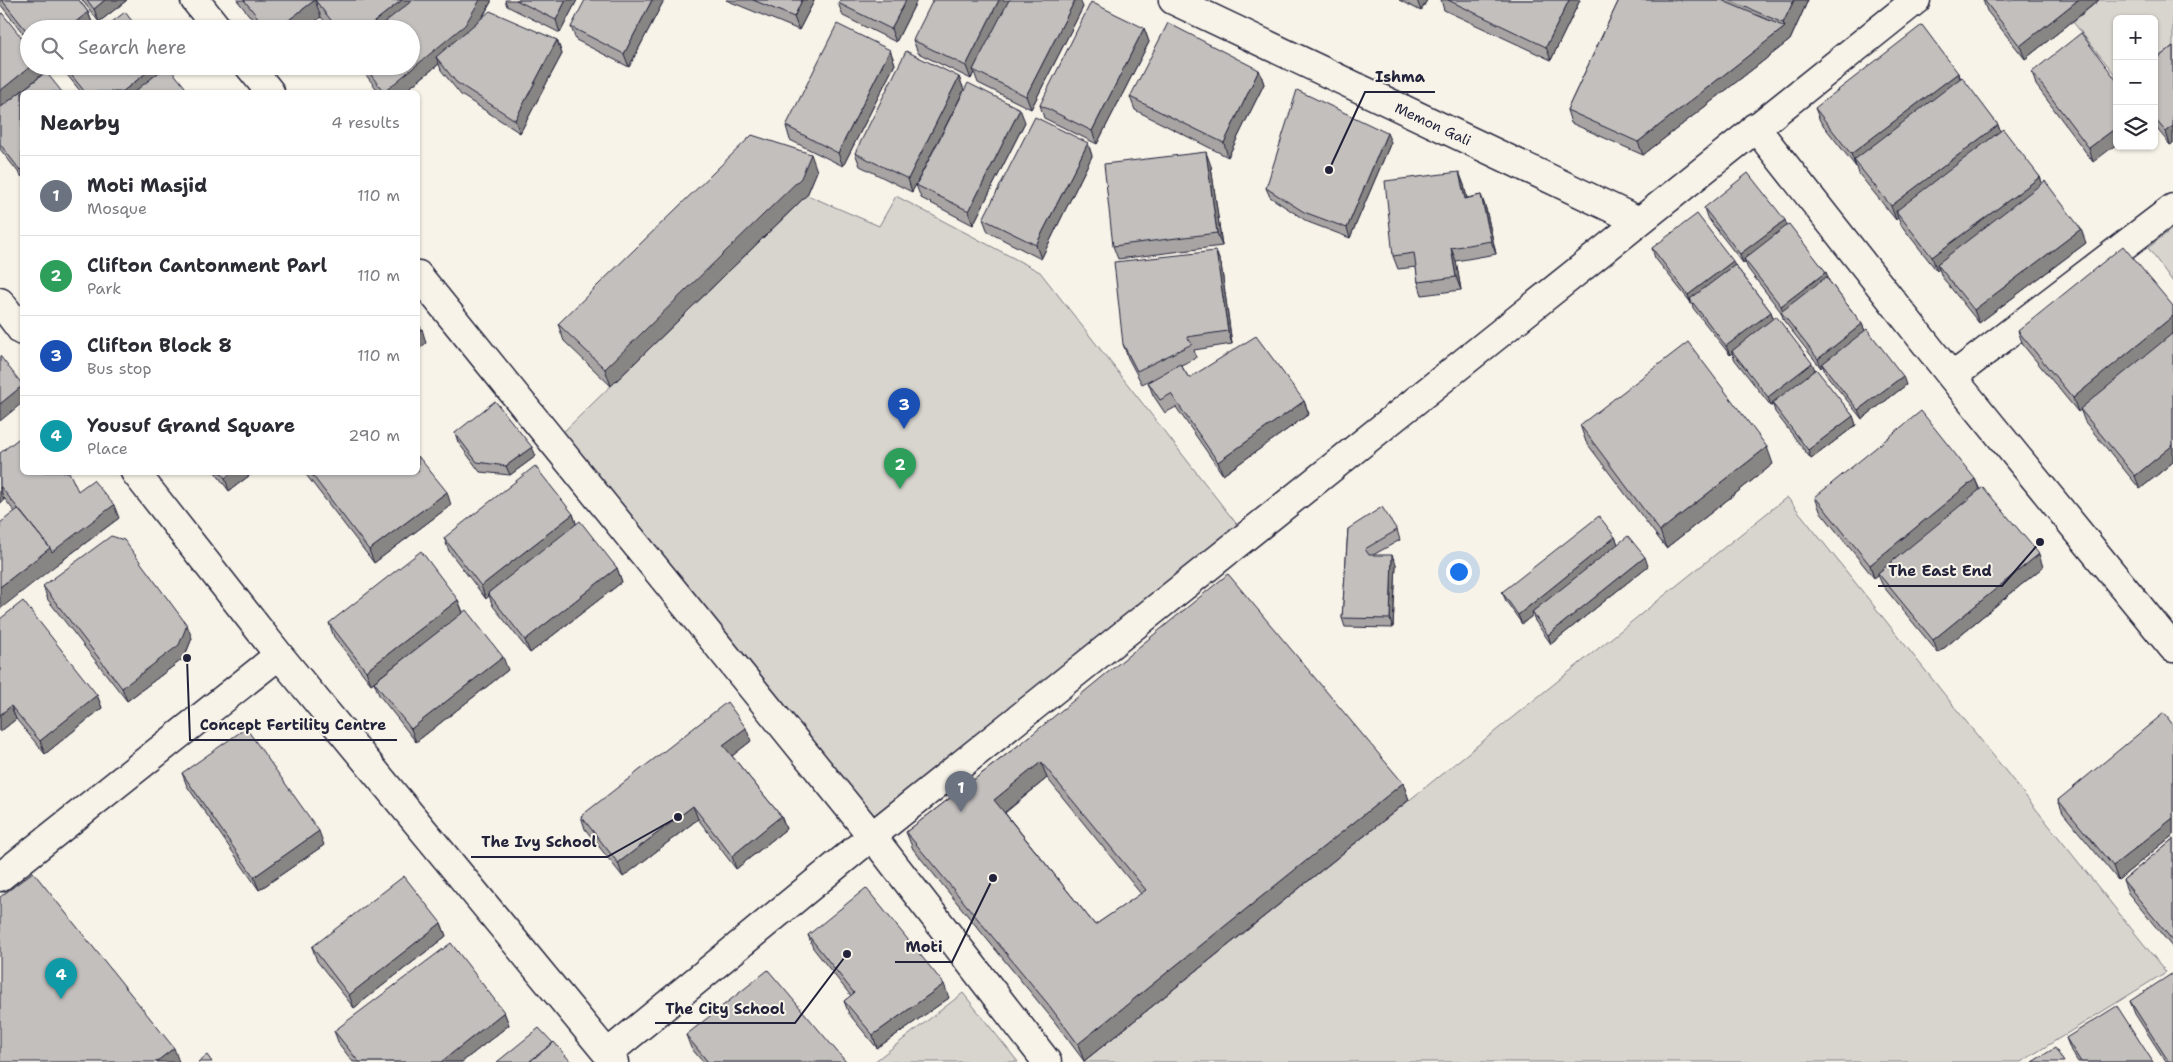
<!DOCTYPE html>
<html lang="en">
<head>
<meta charset="utf-8">
<style>
  :root { --surface:#fff; --page:#f7f7f7; --text:#2b2b33; --muted:#7c7c81; --line:#e1e1e2; --accent:#0b8043 }
  body { margin:0; font-family:"Shantell Sans",sans-serif; background:var(--page); color:var(--text) }
  .controls { position:absolute; right:15px; top:15px; display:grid; overflow:hidden; border-radius:8px; box-shadow:0 1px 4px #0004 }
  .controls button { width:45px; height:45px; display:grid; place-items:center; padding:0; border:0; border-bottom:1px solid var(--line); background:var(--surface); color:var(--text); font:25px sans-serif }
  .you { position:absolute; left:1458px; top:571px; width:18px; height:18px; margin:-12px; border:4px solid #fff; border-radius:50%; background:#1a73e8; box-shadow:0 0 0 8px #1a73e833 }
  .badge { display:grid; place-items:center; width:32px; height:32px; border-radius:50%; background:var(--accent); color:#fff; font-size:16px; font-weight:700 }
  .pin { position:absolute; translate:-50% -41px; filter:drop-shadow(0 1px 2px #0008) }
  .pin::after { content:''; position:absolute; top:26px; width:18px; height:15px; background:inherit; clip-path:polygon(0 0,100% 0,50% 100%) }
  .list { margin:0; padding:0; list-style:none }
  h2 { display:flex; justify-content:space-between; align-items:center; height:65px; margin:0; padding:0 20px; font-size:21px }
  h2 small { font-size:16px; font-weight:400; color:var(--muted) }
  .list li { display:grid; grid-template-columns:32px 1fr auto; gap:15px; align-items:center; box-sizing:border-box; height:80px; padding:0 20px; border-top:1px solid var(--line) }
  .list b { display:block; font-size:19px; white-space:nowrap }
  .list p { margin:0; font-size:16px; white-space:nowrap; color:var(--muted) }
  .list em { font-size:16px; font-style:normal; color:var(--muted) }
  .icon { flex:none; width:28px; height:28px; fill:none; stroke:currentColor; stroke-width:2; stroke-linecap:round; stroke-linejoin:round }
  .map { position:relative; flex:none; width:2173px; height:1062px; overflow:hidden }
  .search { position:absolute; background:var(--surface); box-shadow:0 1px 4px #0004; left:20px; top:20px; width:400px; height:55px; display:flex; align-items:center; gap:12px; box-sizing:border-box; padding:0 18px; border-radius:28px; color:var(--muted); font-size:19px }
  .panel { position:absolute; background:var(--surface); box-shadow:0 1px 4px #0004; left:20px; top:90px; width:400px; height:385px; border-radius:8px }
  .map>svg:first-child { display:block }
</style>
</head>
<body>
<div class="map">
<svg width="2173" height="1062" viewBox="0 0 2173 1062">
  <rect width="100%" height="100%" fill="#f7f3e8"/>
  <filter id="ink" filterUnits="userSpaceOnUse"><feTurbulence type="fractalNoise" baseFrequency=".02" numOctaves="2"/><feDisplacementMap in="SourceGraphic" scale="10" xChannelSelector="R" yChannelSelector="G"/><feConvolveMatrix kernelMatrix="1 2 1 2 8 2 1 2 1" color-interpolation-filters="sRGB"/></filter>
  <g filter="url(#ink)">
    <path fill="#d8d5cf" stroke="#7d7c85" d="M2099,0H2173V63L2154,78V19H2117V77L2073,22Z
      M807,195L879,226L896,196L1040,272L1246,536L872,836L553,442Z
      M2173,228V282L2148,248Z
      M1787,497L2166,972L2021,1062H1083Z
      M963,993L1018,1062H874Z"/>
    <g fill="none" stroke-linecap="round" stroke-linejoin="round">
      <defs>
        <path id="street" d="M195,0L218,29
          M1173,0L1639,221
          M249,66L270,92
          M1755,127L1952,377L2173,648
          M418,275L872,836L1047,1062
          M0,302L22,331
          M1952,377L2173,208
          M135,472L279,655L614,1062
          M0,877L279,655
          M607,1054L872,836L1916,0"/>
      </defs>
      <use href="#street" stroke="#22223b" stroke-width="31"/>
      <use href="#street" stroke="#f7f3e8" stroke-width="28"/>
    </g>
    <path fill="#a7a4a3" stroke="#22223b" fill-rule="evenodd" d="M0,0H79L88,12L93,25L29,29V41L0,4Z
      M82,0H127L99,22Z
      M237,0H491V2L483,17L557,40L562,54L520,133L461,95L441,70L439,64L404,92H379L359,66H411V29H331L321,17L306,29H260Z
      M505,0H577L560,33L507,6Z
      M664,0L629,67L576,40L571,27Z
      M726,0H814V1L799,30Z
      M917,0L896,42L843,16L838,3Z
      M1399,0H1427L1421,11Z
      M1441,0H1580L1551,60L1444,10Z
      M1619,0H1808L1790,40L1643,155L1571,123L1567,110Z
      M1983,0H2099L2025,59L1987,11Z
      M1083,7L1031,109L978,83L974,72L971,79L918,53L913,40Z
      M1144,28L1149,42L1097,144L1044,118L1040,105Z
      M2173,46V143L2170,145L2154,125V61Z
      M890,50L895,64L843,166L790,140L786,126Z
      M63,66H165L189,92H81L64,71Z
      M1259,70L1264,84L1228,157L1135,110L1130,97Z
      M2032,72L2117,81L2093,162L2036,85Z
      M1958,73L1961,78L1998,125L2000,131L2040,177L2042,184L2086,243L1979,323L1942,277L1939,269L1937,271L1901,225L1898,218L1896,220L1859,174L1857,167H1856L1820,121L1815,108Z
      M959,77L964,90L912,192L860,166L855,153Z
      M22,92V177L0,149V108Z
      M1025,122L973,225L921,198L916,185Z
      M1391,142L1350,238L1308,222L1270,197L1266,188Z
      M1088,143L1092,156L1041,259L988,232L983,219Z
      M1211,166L1222,246L1118,259L1113,246Z
      M817,171L807,195L611,386L564,341L558,324Z
      M1459,172L1464,185L1467,198L1481,195L1486,209L1496,254L1456,261L1461,290L1422,295L1418,282L1416,267L1398,269L1393,256Z
      M1704,208L1787,226L1826,272L1829,281L1862,324L1865,331L1906,385L1862,419L1825,373L1823,366L1821,368L1784,321L1781,312L1748,269L1745,262L1743,263L1707,217Z
      M1652,248L1735,265L1771,312L1773,318L1853,416L1856,425L1811,459L1775,412L1773,405L1771,406L1735,360L1732,353L1730,355L1693,308L1692,304L1655,258Z
      M1221,264L1232,344L1194,350L1196,358L1181,365L1189,378L1304,401L1309,414L1223,475L1176,407L1165,413L1153,395L1148,382L1152,379L1142,384L1128,358L1123,344Z
      M2173,306V462L2140,489L2085,422L2080,409L2078,412L2023,345L2018,331Z
      M1580,425L1773,464L1666,548L1586,442Z
      M455,433L536,456L510,475L480,472L458,442Z
      M0,453L78,491L119,518L56,565L4,498V500L0,503Z
      M215,472H254L229,491Z
      M304,472H418L451,505L374,563Z
      M1975,479L1980,490L2043,567L1938,653L1883,586L1878,575L1874,578L1820,511L1815,497Z
      M573,514L576,523L617,568L622,582L530,653L493,606L489,596L486,599L449,551L444,538Z
      M1348,529L1397,530L1400,540L1373,555L1396,564L1393,628L1345,627L1342,618Z
      M1615,537L1618,544L1648,566L1551,644L1535,621L1533,615L1522,624L1506,601L1502,592Z
      M43,586L192,638L184,658L127,701L48,600Z
      M458,600L463,612L508,670L416,742L379,695L374,682L377,680L371,684L334,637L329,623Z
      M0,619L97,695L102,708L45,754L16,719L0,732Z
      M2173,725V835L2118,880L2063,813L2058,800Z
      M751,741L732,756L781,816L786,829L736,869L698,819L623,877L585,829L581,816Z
      M1024,741L1403,783L1409,800L1084,1061L1054,1021L913,849L906,832ZM1047,778L1141,894L1095,925L1005,813Z
      M182,773L324,845L259,890L187,786Z
      M2173,839V948L2128,893L2123,880Z
      M441,923L446,936L354,1008L317,961L312,947Z
      M808,935L949,998L877,1048L849,1014L844,1001L851,996L813,948Z
      M2130,1001L2173,1062H2166L2135,1014Z
      M504,1012L509,1025L462,1062H353L339,1044L334,1031Z
      M686,1035L846,1062H703L691,1048Z
      M2066,1038L2153,1062H2078L2071,1051Z"/>
    <path fill="#888684" stroke="#22223b" d="M105,0H127L99,22L94,9Z
      M315,0L321,17L306,29H277Z
      M402,0H416L393,29H365Z
      M480,0H491V2L470,38L436,57L439,64L404,92H384Z
      M566,0H577L560,33L556,20Z
      M652,0H664L629,67L624,54Z
      M802,0H814V1L799,30L794,17Z
      M906,0H917L896,42L891,29Z
      M999,0H1011L973,70L974,72L971,79L966,66Z
      M1075,0H1080L1083,7L1031,109L1026,96Z
      M1417,0H1427L1421,11Z
      M1569,0H1580L1551,60L1546,47Z
      M1794,0H1808L1790,40L1643,155L1638,142L1785,27L1783,23Z
      M2078,0H2099L2025,59L2020,46Z
      M88,12L93,25L88,29H67Z
      M1144,28L1149,42L1097,144L1092,131Z
      M557,40L562,54L520,133L515,120Z
      M890,50L895,64L843,166L838,153Z
      M31,66H42L44,73L0,108V91Z
      M155,66H165L166,70L137,92H122Z
      M1259,70L1264,84L1228,157L1224,143Z
      M1958,73L1963,86L1854,160L1856,167L1851,154Z
      M959,77L964,90L912,192L908,179Z
      M1020,109L1025,122L973,225L969,211Z
      M1998,125L2003,139L1896,211L1898,218L1896,220L1891,206Z
      M2173,126V143L2170,145L2166,132Z
      M2117,127V144L2093,162L2089,148Z
      M1387,133L1391,142L1350,238L1347,228Z
      M1088,143L1092,156L1041,259L1036,245Z
      M1206,152L1211,166L1222,246L1217,233Z
      M811,154L817,171L807,195L611,386L605,369Z
      M1459,172L1464,185L1470,212L1465,199Z
      M2040,177L2045,190L1937,264L1939,269L1937,271L1932,257Z
      M1481,195L1486,209L1496,254L1491,241Z
      M1785,220L1788,229L1744,259L1745,262L1743,263L1740,254Z
      M2081,229L2086,243L1979,323L1974,310Z
      M1451,248L1456,261L1461,290L1456,277Z
      M1216,251L1221,264L1232,344L1228,331Z
      M1733,261L1736,270L1690,299L1691,304L1688,295Z
      M1826,272L1829,281L1784,315L1781,306Z
      M1771,312L1774,321L1732,351V353L1730,355L1726,346Z
      M2173,316V334L2078,412L2073,398Z
      M1862,324L1866,333L1822,364L1823,366L1821,368L1818,359Z
      M422,329L426,343L418,350V333Z
      M1812,363L1816,372L1772,403L1773,405L1771,406L1768,397Z
      M1903,376L1906,385L1862,419L1858,410Z
      M22,386V403L0,421V404Z
      M1304,401L1309,414L1223,475L1218,462Z
      M1853,416L1856,425L1811,459L1808,450Z
      M2173,445V462L2140,489L2135,476Z
      M532,447L536,456L510,475L506,466Z
      M1767,447L1773,464L1666,548L1660,531Z
      M232,472H254L229,491L225,478Z
      M1975,479L1980,492L1878,573V575L1874,578L1870,565Z
      M0,487L4,500L0,503Z
      M447,492L451,505L374,563L369,550Z
      M114,505L119,518L56,565L0,609V587L50,548Z
      M573,514L577,527L488,593L489,596L486,599L481,586Z
      M1615,537L1619,546L1532,612L1533,615L1522,624L1518,615Z
      M2039,554L2043,567L1938,653L1933,640Z
      M1392,555L1396,564L1393,628L1390,619Z
      M1645,557L1648,566L1551,644L1548,635Z
      M617,568L622,582L530,653L525,640Z
      M458,600L463,613L371,684L366,671Z
      M187,625L192,638L184,658L127,701L122,688Z
      M503,657L508,670L416,742L411,729Z
      M97,695L102,708L45,754L40,741Z
      M11,706L16,719L0,732V715Z
      M746,728L751,741L728,759L723,745Z
      M1041,762L1047,778L1000,816L994,800Z
      M1403,783L1409,800L1084,1061L1078,1044Z
      M693,806L698,819L623,877L618,863Z
      M781,816L786,829L736,869L732,856Z
      M2173,818V835L2118,880L2113,866Z
      M319,831L324,845L259,890L254,877Z
      M441,923L446,936L354,1008L349,995Z
      M944,984L949,998L877,1048L873,1035Z
      M504,1012L509,1025L462,1062H441Z
      M174,1048L179,1062H156Z"/>
    <path fill="#c2bfbd" stroke="#22223b" fill-rule="evenodd" d="M2,0H79L88,12L67,29H29V34Z
      M87,0H105L94,9Z
      M244,0H402L365,29H338L315,0L277,29H267Z
      M413,0H480L465,25L384,92L364,66H411V29H376Z
      M516,0H566L556,20Z
      M585,0H652L624,54L571,27Z
      M753,0H802L794,17Z
      M840,0H906L891,29L838,3Z
      M933,0H999L966,66L913,40Z
      M1009,0H1075L1026,96L973,70Z
      M1448,0H1569L1546,47Z
      M1619,0H1721L1785,27L1638,142L1567,110Z
      M1729,0H1794L1783,23Z
      M1984,0H2078L2020,46Z
      M1091,2L1144,28L1092,131L1040,105Z
      M490,11L557,40L515,120L456,82L436,57Z
      M125,12L138,29H103Z
      M2,13L29,47V66H31L0,91V14Z
      M1168,23L1259,70L1224,143L1130,97Z
      M837,24L890,50L838,153L786,126Z
      M1922,25L1958,73L1851,154L1815,108Z
      M2081,33L2117,81V127L2089,148L2032,72Z
      M2173,46V126L2166,132L2154,118V61Z
      M906,51L959,77L908,179L855,153Z
      M64,66H155L122,92H85Z
      M167,66H168L189,92H134Z
      M46,72L62,92H22V168L20,170L0,144V108Z
      M1962,77L1998,125L1891,206L1854,160Z
      M968,83L1020,109L969,211L916,185Z
      M1297,90L1387,133L1347,228L1304,212L1266,188Z
      M1035,117L1088,143L1036,245L983,219Z
      M2003,129L2040,177L1932,257L1896,211Z
      M752,135L811,154L801,178L605,369L558,324Z
      M1206,152L1217,233L1113,246L1104,164Z
      M1459,172L1465,199L1481,195L1491,241L1451,248L1456,277L1418,282L1414,253L1393,256L1385,181Z
      M1748,173L1785,220L1740,254L1704,208Z
      M2045,181L2081,229L1974,310L1937,264Z
      M1697,214L1733,261L1688,295L1652,248Z
      M1789,224L1826,272L1781,306L1744,259Z
      M2123,246L2173,306V316L2073,398L2018,331Z
      M1216,251L1228,331L1187,337L1192,344L1137,371L1123,344L1114,262Z
      M1735,265L1771,312L1726,346L1690,299Z
      M1826,277L1862,324L1818,359L1781,312Z
      M1776,316L1812,363L1768,397L1732,351Z
      M418,324L422,329L418,333Z
      M1867,329L1903,376L1858,410L1822,364Z
      M2173,333V445L2135,476L2080,409Z
      M1256,336L1304,401L1218,462L1171,394L1160,400L1148,382L1180,364L1189,378Z
      M1688,342L1767,447L1660,531L1580,425Z
      M0,356L22,384V386L0,404Z
      M1816,369L1853,416L1808,450L1772,403Z
      M495,401L532,447L506,466L477,462L455,433Z
      M1921,411L1975,479L1870,565L1815,497Z
      M22,436V472H69L78,491L93,480L114,505L52,552L50,548L0,486V453Z
      M418,456L447,492L369,550L310,472H418Z
      M535,466L573,514L481,586L444,538Z
      M220,472H232L225,478Z
      M1983,487L2039,554L1933,640L1878,573Z
      M1382,507L1397,530L1365,549L1369,555H1392L1390,619L1342,618L1348,529Z
      M18,509L50,548L0,587V523Z
      M1599,516L1615,537L1518,615L1502,592Z
      M580,521L617,568L525,640L488,593Z
      M111,536L124,540L187,625L179,645L122,688L43,586Z
      M1628,536L1645,557L1548,635L1532,612Z
      M421,551L458,600L366,671L329,623Z
      M1228,574L1403,783L1078,1044L1048,1004L906,832L1024,741ZM1041,762L1146,890L1095,925L994,800Z
      M23,601L97,695L40,741L11,706L0,715V619Z
      M466,610L503,657L411,729L374,682Z
      M727,702L746,728L723,745L781,816L732,856L693,806L618,863L581,816Z
      M2164,713L2173,725V818L2113,866L2058,800Z
      M246,728L319,831L254,877L182,773Z
      M2173,839V941L2123,880Z
      M33,872L174,1048L156,1062H0V897Z
      M404,876L441,923L349,995L312,947Z
      M866,888L944,984L873,1035L844,1001L854,993L808,935Z
      M451,943L504,1012L441,1062H359L334,1031Z
      M768,970L846,1062H708L686,1035Z
      M2173,973V1062H2169L2130,1001Z
      M2117,1006L2153,1062H2081L2066,1038Z
      M539,1028L553,1043L529,1062H497Z
      M554,1042L571,1062H529Z
      M2055,1048L2064,1062H2032Z
      M207,1055L212,1062H198Z"/>
  </g>
  <g text-anchor="middle" stroke-width="4" stroke-linejoin="round" paint-order="stroke">
    <g font-size="14" fill="#22223b" stroke="#f7f3e8">
      <text transform="translate(1433 124) rotate(25)" y="5">Memon Gali</text>
    </g>
  </g>
  <path fill="none" stroke="#22223b" stroke-width="2" d="M1329 170L1365 92H1435M2040 542L2002 586H1878M187 658L190 740H397M678 817L607 857H471M993 878L952 962H895M847 954L795 1023H655"/>
  <g fill="#22223b" stroke="#f7f3e8" stroke-width="2">
    <circle cx="1329" cy="170" r="5"/>
    <circle cx="2040" cy="542" r="5"/>
    <circle cx="187" cy="658" r="5"/>
    <circle cx="678" cy="817" r="5"/>
    <circle cx="993" cy="878" r="5"/>
    <circle cx="847" cy="954" r="5"/>
  </g>
  <g font-size="15" text-anchor="middle" font-weight="bold" fill="#22223b" stroke="#f7f3e8" stroke-width="4" stroke-linejoin="round" paint-order="stroke">
    <text x="1400" y="82">Ishma</text>
    <text x="1940" y="576">The East End</text>
    <text x="293" y="730">Concept Fertility Centre</text>
    <text x="539" y="847">The Ivy School</text>
    <text x="924" y="952">Moti</text>
    <text x="725" y="1014">The City School</text>
  </g>
</svg>
<div class="controls">
<button>+</button>
<button>−</button>
<button><svg class="icon" aria-label="layers" viewBox="0 0 24 24"><path d="M12 4l9 5-9 5-9-5zM3 14l9 5 9-5"/></svg></button>
</div>
<div class="you"></div>
<div class="pin badge" style="left:961px;top:812px;background:#6b7280">1</div>
<div class="pin badge" style="left:900px;top:489px;background:#2e9e5b">2</div>
<div class="pin badge" style="left:904px;top:429px;background:#1a4fb4">3</div>
<div class="pin badge" style="left:61px;top:999px;background:#0f9aa8">4</div>
<div class="search"><svg class="icon" aria-label="search" viewBox="0 0 24 24"><circle cx="10" cy="10" r="6"/><path d="M15 15l6 6"/></svg>Search here</div>
<section class="panel">
<h2>Nearby<small>4 results</small></h2>
<ul class="list">
<li><span class="badge" style="background:#6b7280">1</span><div><b>Moti Masjid</b><p>Mosque</p></div><em>110 m</em></li>
<li><span class="badge" style="background:#2e9e5b">2</span><div><b>Clifton Cantonment Parl</b><p>Park</p></div><em>110 m</em></li>
<li><span class="badge" style="background:#1a4fb4">3</span><div><b>Clifton Block 8</b><p>Bus stop</p></div><em>110 m</em></li>
<li><span class="badge" style="background:#0f9aa8">4</span><div><b>Yousuf Grand Square</b><p>Place</p></div><em>290 m</em></li>
</ul>
</section>
</div>
</body>
</html>
